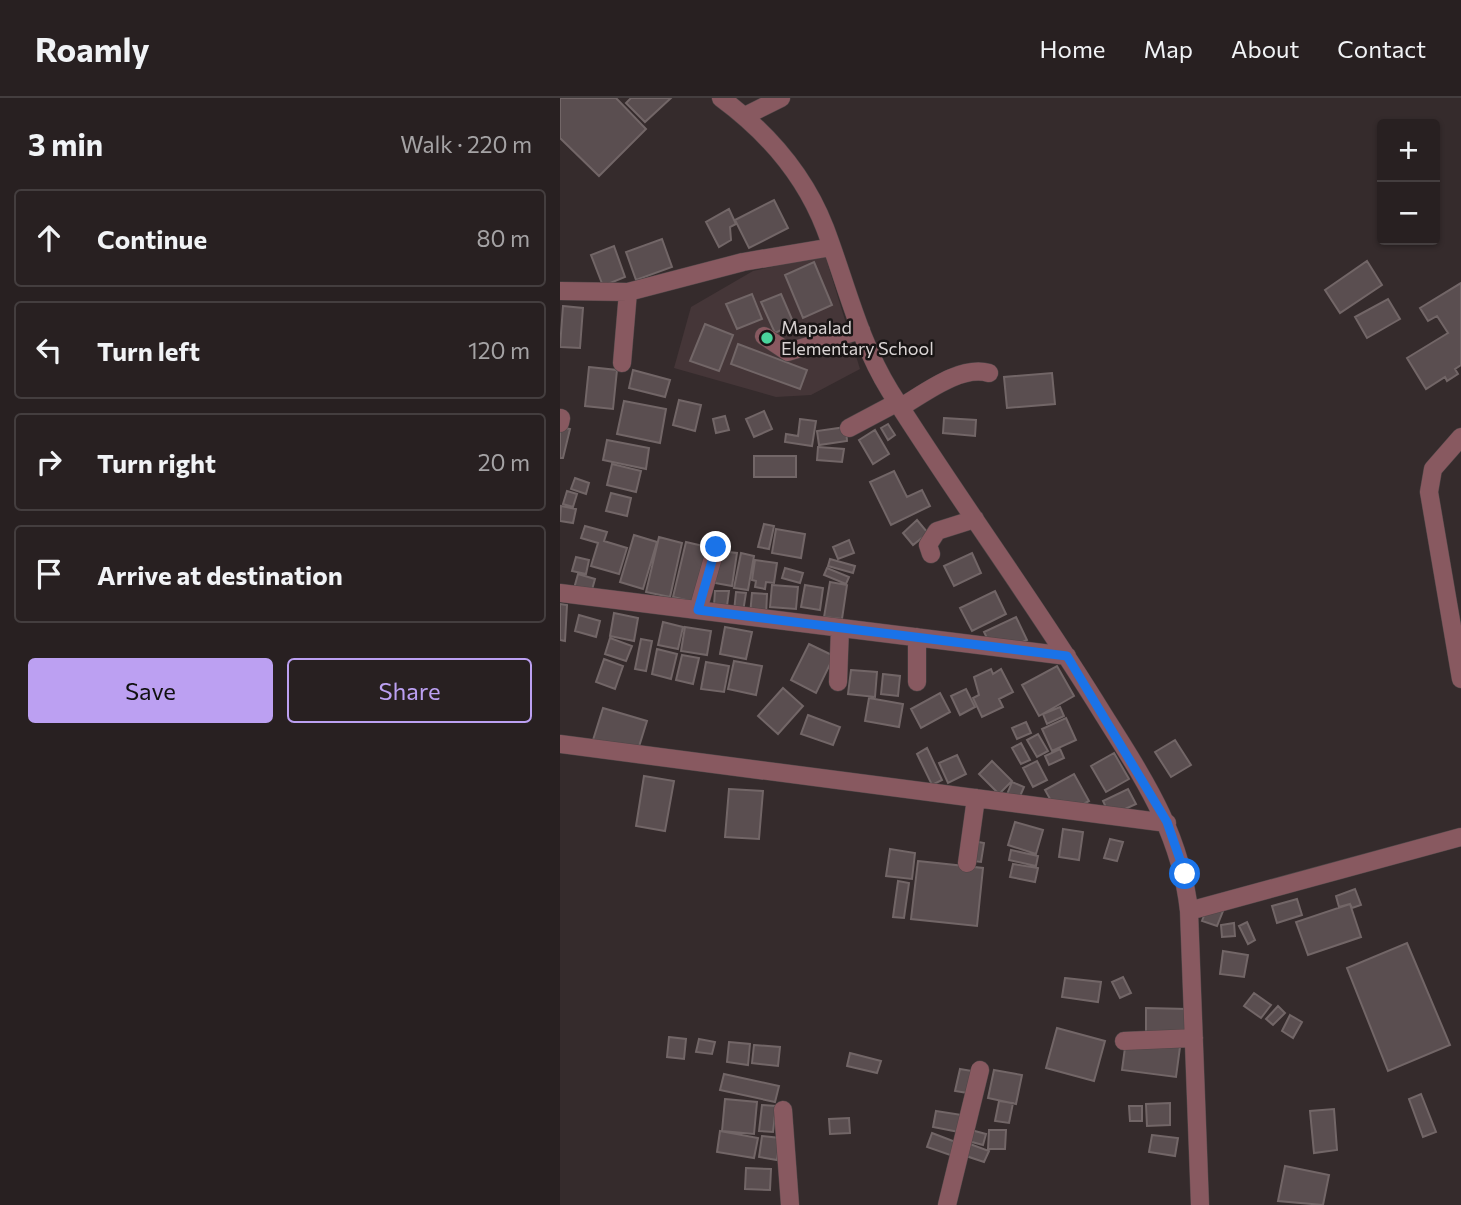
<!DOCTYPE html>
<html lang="en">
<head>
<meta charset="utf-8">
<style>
  :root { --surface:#282021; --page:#30282a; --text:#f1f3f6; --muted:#a5a3a5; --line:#443e3f; --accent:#bca0f2 }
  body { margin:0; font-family:Commissioner,sans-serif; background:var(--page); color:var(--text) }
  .controls { position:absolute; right:21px; top:21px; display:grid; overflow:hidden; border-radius:7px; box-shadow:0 2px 5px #0004 }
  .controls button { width:63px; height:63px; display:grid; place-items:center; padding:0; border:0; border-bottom:2px solid var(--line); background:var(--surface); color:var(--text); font:35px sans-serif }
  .stop { position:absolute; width:21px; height:21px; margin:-16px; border:5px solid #1a73e8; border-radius:50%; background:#fff }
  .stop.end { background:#1a73e8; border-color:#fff; box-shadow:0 2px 7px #0008 }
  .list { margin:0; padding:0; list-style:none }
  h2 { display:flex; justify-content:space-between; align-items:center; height:91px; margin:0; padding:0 28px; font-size:30px }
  h2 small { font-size:23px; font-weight:400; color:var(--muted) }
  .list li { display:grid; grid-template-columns:46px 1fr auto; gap:21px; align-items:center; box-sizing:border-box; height:98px; margin:0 14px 14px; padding:0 14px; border:2px solid var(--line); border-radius:7px }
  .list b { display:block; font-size:26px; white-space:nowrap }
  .list em { font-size:23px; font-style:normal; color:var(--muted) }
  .actions { display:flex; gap:14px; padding:21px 28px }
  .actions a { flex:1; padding:16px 0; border:2px solid var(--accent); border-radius:7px; text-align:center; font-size:24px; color:var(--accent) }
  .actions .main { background:var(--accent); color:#111 }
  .icon { flex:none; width:38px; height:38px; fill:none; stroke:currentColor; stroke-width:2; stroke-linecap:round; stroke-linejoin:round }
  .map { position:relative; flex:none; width:901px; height:1107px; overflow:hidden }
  header { display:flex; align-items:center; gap:42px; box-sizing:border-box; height:98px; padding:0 35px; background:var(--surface); border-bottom:2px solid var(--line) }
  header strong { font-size:33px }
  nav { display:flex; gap:38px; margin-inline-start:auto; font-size:24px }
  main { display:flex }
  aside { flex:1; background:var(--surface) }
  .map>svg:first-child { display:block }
</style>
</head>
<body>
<header>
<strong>Roamly</strong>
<nav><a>Home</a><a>Map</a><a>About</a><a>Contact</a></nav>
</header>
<main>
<aside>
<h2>3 min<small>Walk · 220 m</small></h2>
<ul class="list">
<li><svg class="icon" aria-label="ahead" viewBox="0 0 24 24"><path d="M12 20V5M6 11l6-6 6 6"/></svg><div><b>Continue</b></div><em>80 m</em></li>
<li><svg class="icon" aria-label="left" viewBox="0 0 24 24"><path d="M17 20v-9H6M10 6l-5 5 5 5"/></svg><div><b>Turn left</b></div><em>120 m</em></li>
<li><svg class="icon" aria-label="right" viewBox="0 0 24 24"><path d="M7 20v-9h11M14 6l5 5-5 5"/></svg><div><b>Turn right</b></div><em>20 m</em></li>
<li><svg class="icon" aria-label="arrive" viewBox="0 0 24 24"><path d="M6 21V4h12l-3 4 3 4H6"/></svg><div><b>Arrive at destination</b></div></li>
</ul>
<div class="actions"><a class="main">Save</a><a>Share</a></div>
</aside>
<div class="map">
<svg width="901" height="1107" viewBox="0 0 901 1107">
  <rect width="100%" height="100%" fill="#352b2c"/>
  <path fill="#453638" d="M265,157L300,271L251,297L216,299L114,270L131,209L193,173Z"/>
  <path fill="#5a4e50" stroke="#726667" stroke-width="2" d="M0,0H56L86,31L39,78L0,40Z
    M71,0H111L85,24L66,5Z
    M214,102L228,130L189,150L175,122Z
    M169,111L176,126L170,129L171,142L159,149L146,124Z
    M102,141L112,169L76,182L66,154Z
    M54,148L65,179L43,188L31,157Z
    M807,163L822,187L780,215L765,192Z
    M254,164L272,207L243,220L225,177Z
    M901,185V267L895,271L898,276L887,283L885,279L866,291L847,260L888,235L877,218L868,223L860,210Z
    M192,196L202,221L177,231L166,206Z
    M221,196L234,226L215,235L201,204Z
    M828,201L840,221L807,240L795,219Z
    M3,208L23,210L20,250L0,249Z
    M145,226L173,237L159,273L130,263Z
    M178,246L247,272L240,291L171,266Z
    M29,269L57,272L53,311L25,308Z
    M73,272L110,282L105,299L69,290Z
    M492,275L495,306L447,310L444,279Z
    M119,302L141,307L135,333L113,327Z
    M64,303L106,311L100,345L57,336Z
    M204,313L212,331L194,339L186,321Z
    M165,318L169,332L156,335L153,321Z
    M384,320L416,322L415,338L383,335Z
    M240,321L256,323L252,348L225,344L226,336L238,338Z
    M328,326L335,337L328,342L321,330Z
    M0,329L10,331L3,360H0Z
    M286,329L287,343L259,347L257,333Z
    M315,332L329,356L313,366L299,342Z
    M47,342L89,350L86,371L43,362Z
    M258,349L284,351L282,364L257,362Z
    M194,358H236V379H194Z
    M52,366L81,373L76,394L47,387Z
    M334,373L347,399L362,392L370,408L331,427L310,384Z
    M15,380L29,385L26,396L11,391Z
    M7,393L17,396L13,409L3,406Z
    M51,395L71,400L67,418L46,413Z
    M1,408L16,411L13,425L0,423Z
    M357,422L368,435L353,447L343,435Z
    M204,426L214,428L209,451L198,449Z
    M25,428L47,434L44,443L67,450L59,476L31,468L38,445L21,440Z
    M216,431L245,436L241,460L212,455Z
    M74,437L97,444L83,491L60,484Z
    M99,439L122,445L110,499L86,494Z
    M289,442L294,455L278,461L273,449Z
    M126,444L152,450L139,505L113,499Z
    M159,453L177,455L172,488L155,485Z
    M181,455L194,458L188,492L174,490Z
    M412,455L421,475L394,488L384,468Z
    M16,459L29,462L26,476L12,473Z
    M270,461L295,468L293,475L268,468Z
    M195,462L217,465L214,485L206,484L205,491L195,489L196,483L192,482Z
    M225,470L243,475L240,485L222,480Z
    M267,470L289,479L286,486L264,477Z
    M18,476L35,481L30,499L13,494Z
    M270,484L287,487L282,521L264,519Z
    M212,487L238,489L236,511L210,509Z
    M245,487L263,490L260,512L241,509Z
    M155,493H169L167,508L154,507Z
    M435,493L446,516L412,533L400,510Z
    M176,494L186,495L183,514L174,513Z
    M192,495L207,496L206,518L190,517Z
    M0,506L7,507L5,543L0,542Z
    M54,515L78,520L74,543L50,538Z
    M19,517L40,523L36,539L15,533Z
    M456,519L467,542L435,556L424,534Z
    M103,524L123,529L118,551L98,547Z
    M125,529L151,533L147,557L121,553Z
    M165,529L192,534L186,561L160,556Z
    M50,540L72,548L66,563L45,556Z
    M81,541L92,543L86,573L75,571Z
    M249,546L274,558L256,595L231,582Z
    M97,551L117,556L111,581L92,576Z
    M122,557L139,560L133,586L116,582Z
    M44,561L63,568L55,591L36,584Z
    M174,563L202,568L196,597L168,591Z
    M146,564L169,568L164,594L141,591Z
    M497,568L514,598L479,618L462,587Z
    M431,571L433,576L441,571L453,594L439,601L443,609L422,619L413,600L419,597L414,579Z
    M291,572L317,574L315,599L288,596Z
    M323,576L340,578L338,598L321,596Z
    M223,590L243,608L218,636L198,618Z
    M406,591L415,609L400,617L391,598Z
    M380,595L390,614L361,630L351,611Z
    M309,600L343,606L339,629L305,623Z
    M500,609L504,618L487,626L483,616Z
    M43,610L87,623L77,655L33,642Z
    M248,617L280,629L273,647L241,636Z
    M506,620L516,642L492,653L482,631Z
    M466,624L471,635L457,641L452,630Z
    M478,636L488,653L477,659L467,642Z
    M615,642L631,667L611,679L595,654Z
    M461,645L470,662L461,666L452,650Z
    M367,650L382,682L372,687L357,656Z
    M500,651L504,660L489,667L485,658Z
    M554,655L569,681L546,694L531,668Z
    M397,657L406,676L388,685L379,665Z
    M432,663L452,683L439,696L419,676Z
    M477,663L487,682L473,689L463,670Z
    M514,676L529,703L500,719L485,692Z
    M84,678L114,683L105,733L76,728Z
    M452,684L464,689L458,703L446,699Z
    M169,691L203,693L199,741L165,739Z
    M568,691L576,706L550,718L543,703Z
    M455,724L483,732L476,756L448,747Z
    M503,731L523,734L519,762L499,759Z
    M550,741L563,744L557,763L544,760Z
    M408,742L424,745L421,764L405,762Z
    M330,751L355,755L352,781L326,778Z
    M451,752L478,758L476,768L449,762Z
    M358,763L423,770L417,828L351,821Z
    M453,766L478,770L475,784L450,779Z
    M338,783L349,785L344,820L333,819Z
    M795,791L801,807L792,810L790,806L779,809L776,798Z
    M737,801L742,817L717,825L712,808Z
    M790,806L801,839L748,857L736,824Z
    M648,807L663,813L657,828L642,823Z
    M687,824L695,842L688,846L679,828Z
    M674,825L675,838L662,839L661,827Z
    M847,845L890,947L828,973L787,870Z
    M663,853L688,857L684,879L660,876Z
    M563,879L571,895L560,900L552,884Z
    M505,880L541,884L538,904L502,899Z
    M694,895L711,907L701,920L684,908Z
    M718,908L725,915L713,927L706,921Z
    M586,910L627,911L626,935H586Z
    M730,917L742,924L733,940L722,933Z
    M497,930L545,943L534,983L486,970Z
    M109,939L126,941L124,961L107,959Z
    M139,941L155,944L152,956L136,954Z
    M566,942L620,949L616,979L562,972Z
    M169,944L190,946L188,967L167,964Z
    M194,947L220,949L218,968L192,965Z
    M290,955L321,963L317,975L287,968Z
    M400,971L418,974L414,996L395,993Z
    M434,972L462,977L456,1006L428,1000Z
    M164,976L219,988L215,1004L160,992Z
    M861,996L876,1034L863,1039L849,1001Z
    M165,1001L197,1004L194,1036L162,1033Z
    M439,1003L453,1005L449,1025L435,1023Z
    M610,1005V1027L587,1028L586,1006Z
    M202,1007L216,1008L213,1034L199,1033Z
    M569,1008H582V1023H570Z
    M774,1011L777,1052L754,1055L750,1013Z
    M376,1013L402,1017L399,1034L373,1029Z
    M289,1020L290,1035L270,1036L269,1021Z
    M411,1032L426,1036L423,1047L408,1043Z
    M429,1032H446L445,1051H428Z
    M160,1033L198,1040L194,1060L157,1054Z
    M372,1035L401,1046L396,1059L367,1049Z
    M592,1037L618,1040L615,1058L589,1054Z
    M202,1038L220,1040L217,1062L199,1059Z
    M410,1046L429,1053L424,1064L406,1058Z
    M725,1068L769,1077L763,1107L718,1103Z
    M186,1070L211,1071L210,1092L185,1091Z"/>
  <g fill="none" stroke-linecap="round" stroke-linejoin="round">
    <defs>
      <path id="minor" d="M161,0C207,34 244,76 265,130C286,185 299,243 330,293C396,398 469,497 535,603C578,673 620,729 629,813L640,1107
        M185,18L221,0
        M0,193L68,194L183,164L272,149
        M204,238L228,254L301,232
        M62,265L68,194
        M341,309C365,295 400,267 429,275
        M0,325L1,320
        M289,330L338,304
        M901,339L873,371L869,394L901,581
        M371,456L368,447L377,433L415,421
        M0,495L507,558
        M138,512L156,449
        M278,584L280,530
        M357,584V539
        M0,646L607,725
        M407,765L416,700
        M629,813L901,739
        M564,943L634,940
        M223,1012L230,1107
        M387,1107L420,972"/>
    </defs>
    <use href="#minor" stroke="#4f4647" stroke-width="19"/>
    <use href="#minor" stroke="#885960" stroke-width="18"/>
  </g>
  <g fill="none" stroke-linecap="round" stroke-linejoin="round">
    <path stroke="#1a73e8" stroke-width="9" d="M156,449L138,512L507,558L607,724L625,776"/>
  </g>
  <circle fill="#4ad49c" stroke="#191515" stroke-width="2.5" cx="207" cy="240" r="7"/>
  <g text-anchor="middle" stroke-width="5" stroke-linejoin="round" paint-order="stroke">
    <g font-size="18" fill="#dad4d4" stroke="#191515" text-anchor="start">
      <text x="221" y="236">Mapalad<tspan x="221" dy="21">Elementary School</tspan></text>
    </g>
  </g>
</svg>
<div class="controls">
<button>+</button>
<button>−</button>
</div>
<div class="stop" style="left:625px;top:776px"></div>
<div class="stop end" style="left:156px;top:449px"></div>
</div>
</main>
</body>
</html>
